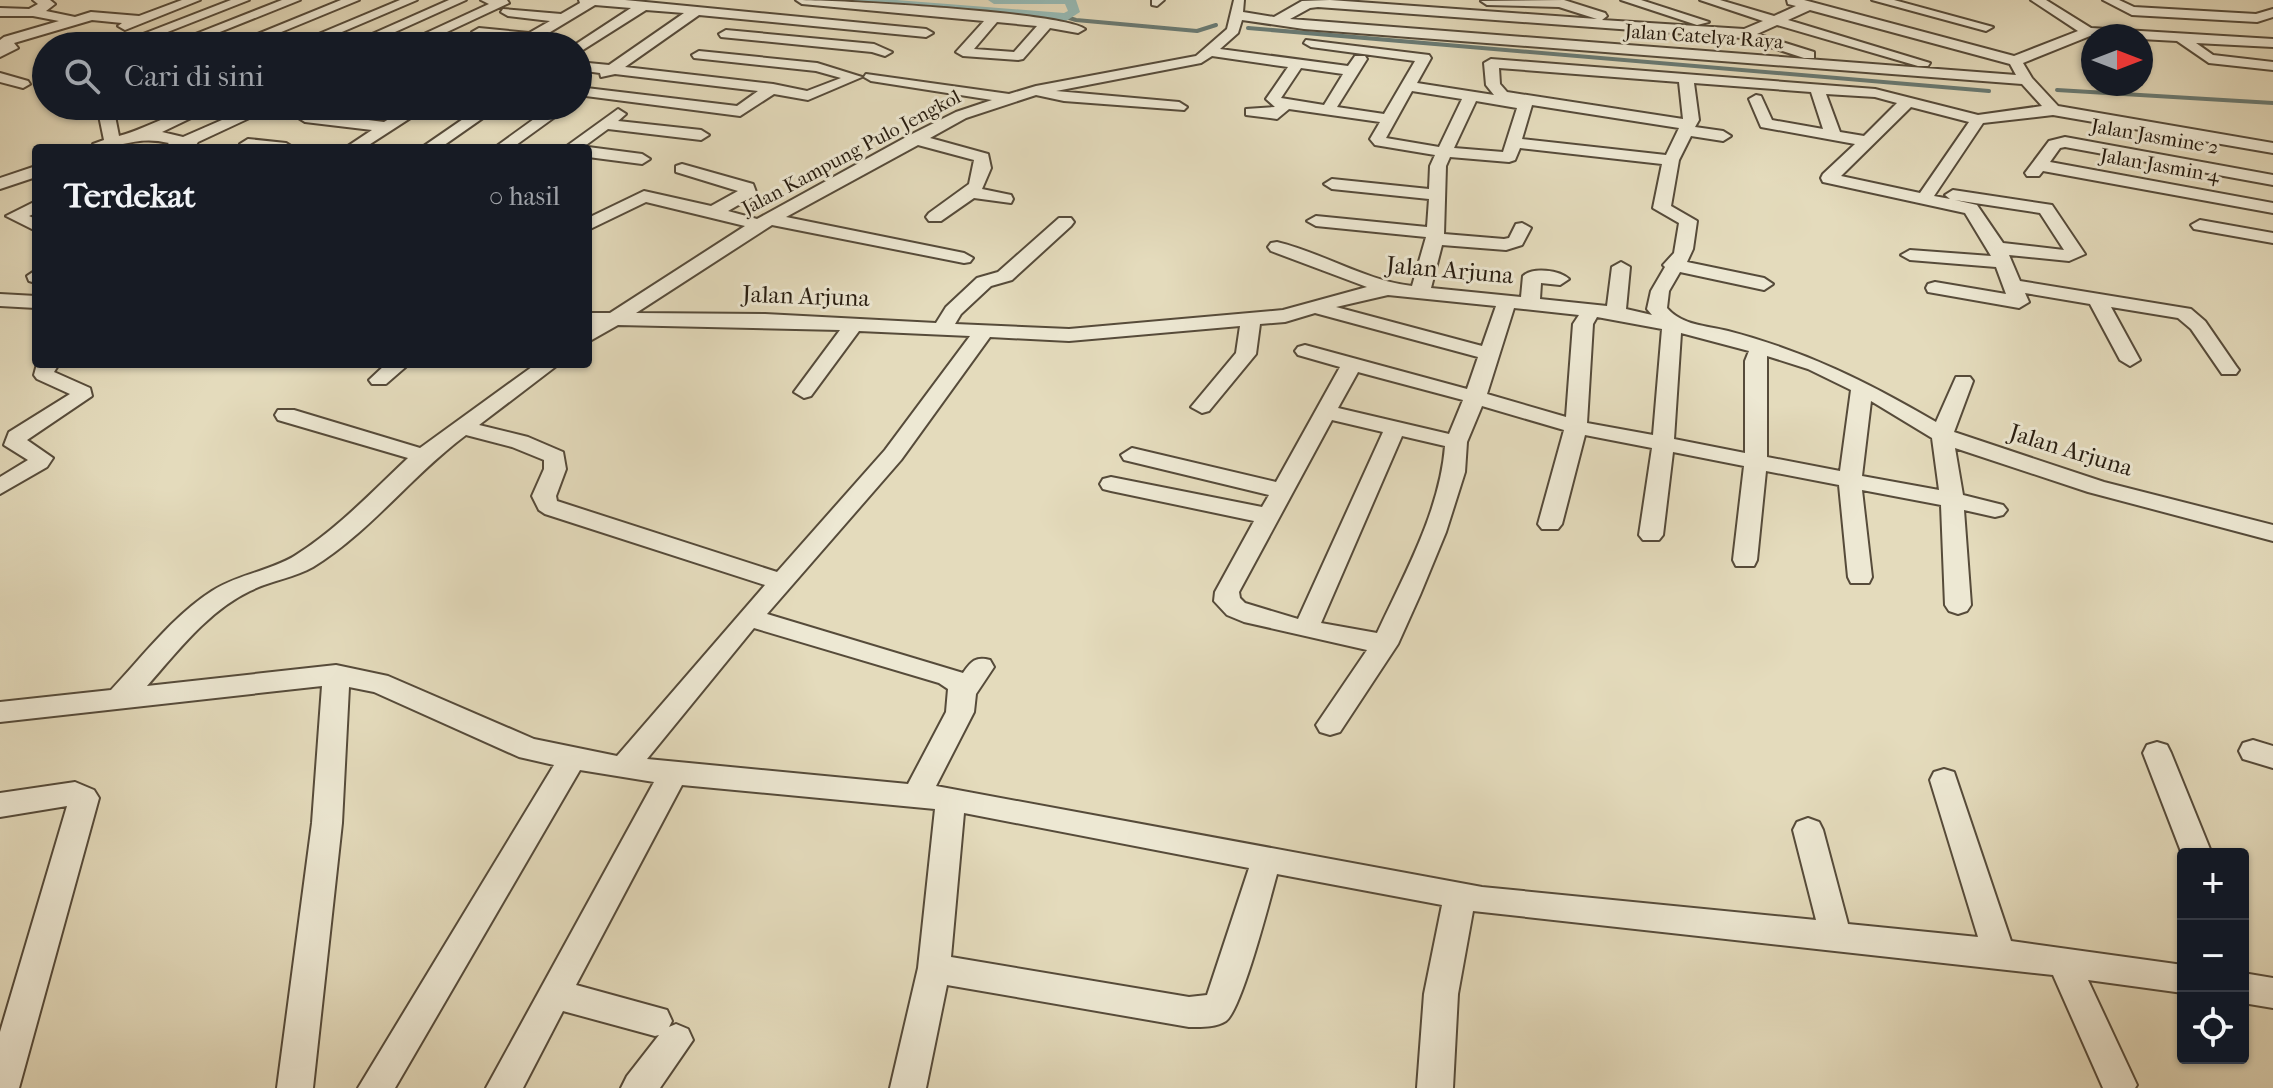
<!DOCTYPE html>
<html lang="id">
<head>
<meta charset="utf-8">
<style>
  :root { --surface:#171b24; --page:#242831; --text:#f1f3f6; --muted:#9ea1a6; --line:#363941 }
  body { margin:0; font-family:"IM FELL French Canon",serif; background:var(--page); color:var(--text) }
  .controls { position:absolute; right:24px; bottom:24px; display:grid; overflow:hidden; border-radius:8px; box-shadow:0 2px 6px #0004 }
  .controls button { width:72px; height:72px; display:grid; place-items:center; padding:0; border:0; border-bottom:2px solid var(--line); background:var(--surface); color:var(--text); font:40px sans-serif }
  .compass { position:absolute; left:2081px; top:24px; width:72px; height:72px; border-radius:50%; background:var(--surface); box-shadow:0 2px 6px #0004; rotate:90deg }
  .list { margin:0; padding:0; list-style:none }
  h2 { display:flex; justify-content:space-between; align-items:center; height:104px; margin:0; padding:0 32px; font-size:34px }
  h2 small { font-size:26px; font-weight:400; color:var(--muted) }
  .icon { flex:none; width:44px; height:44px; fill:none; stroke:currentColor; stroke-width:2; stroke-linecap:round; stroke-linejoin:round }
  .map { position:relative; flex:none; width:2273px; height:1088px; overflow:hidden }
  .search { position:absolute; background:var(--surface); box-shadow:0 2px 6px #0004; left:32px; top:32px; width:560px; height:88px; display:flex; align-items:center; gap:20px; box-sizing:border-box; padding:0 28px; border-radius:44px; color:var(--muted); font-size:30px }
  .panel { position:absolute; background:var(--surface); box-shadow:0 2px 6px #0004; left:32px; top:144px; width:560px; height:224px; border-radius:8px }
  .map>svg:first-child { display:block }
</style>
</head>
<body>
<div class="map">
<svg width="2273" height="1088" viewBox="0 0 2273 1088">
  <rect width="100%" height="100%" fill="#e4dbbc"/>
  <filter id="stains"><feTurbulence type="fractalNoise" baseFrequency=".0025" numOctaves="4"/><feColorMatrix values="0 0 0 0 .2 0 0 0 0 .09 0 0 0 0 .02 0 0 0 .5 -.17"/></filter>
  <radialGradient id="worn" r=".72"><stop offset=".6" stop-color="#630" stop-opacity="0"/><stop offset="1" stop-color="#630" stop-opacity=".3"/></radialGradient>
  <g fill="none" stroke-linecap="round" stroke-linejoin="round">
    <path stroke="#697a73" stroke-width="4" d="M1072,6L1074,12L1066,17L1076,20L1197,31L1216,25
      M1248,28L1989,91
      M2057,90L2273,103"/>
    <path fill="#96bab5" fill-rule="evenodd" d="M845,0H896L1064,13L1068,11L1065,4H994L988,0H1076L1080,12L1066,21L851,4Z"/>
    <defs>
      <path id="minor" d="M33,0H50L55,4L46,11L75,17L91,12L139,16L182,0H200L125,30L118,26L122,23L92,20L14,43L18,48L0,57V40L4,37L59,21L33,16H0V8L29,9L38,4Z
        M231,0H249L132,46H112Z
        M282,0H300L185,46H165Z
        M341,0H359L247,46H228Z
        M400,0H417L309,46H290Z
        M449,0H466L364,46H345Z
        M481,0H507L509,3L417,46H398L489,4Z
        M579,0H625L926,29L933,33L926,37L699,15L625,67L773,84L807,91L841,78L816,71L694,58L692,55L699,51L817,63L862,77L808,100L774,94L740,116L578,95V87L737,106L758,91L615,74L601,77L600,73L578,70V62L609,65L684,13L646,10L578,53V46H573L631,8L595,5L527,46H510L518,40L479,36L472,32L479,28L529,33L550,21L508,16L501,12L503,9L561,14L580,3Z
        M796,0C837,0 1062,12 1085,29L1078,33L1050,28L1023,59L1018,60L963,56L956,52L984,21L802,4ZM997,22L1037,26L1014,52L974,49Z
        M1152,0H1164L1157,6L1152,5Z
        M1234,0H1244L1243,12L1274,17L1302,1L1330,0L1597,19L1559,7L1487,5L1481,1L1564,0L1605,13L1607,16L1602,20L1744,29L1763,21L1700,0H1720L1774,16L1796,6L1788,4L1787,0H1804L2014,56L2078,31L2031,0H2046L2091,28L2273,39V47L2196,43L2213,55L2273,62V70L2209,63L2177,41L2141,39V36H2090L2023,63L2032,78L2058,106L2273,143V153L2053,115L1983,123L1934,196L1950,199L1945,195L1953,190L2052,205L2085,254L2069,261L2009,255L2020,281L2191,309L2205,321L2236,366L2239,370L2236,374H2222L2191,329L2178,318L2111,307L2140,360L2130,366L2120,360L2090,304L2025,293L2029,302L2019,308L1928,292L1926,288L1928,284L1935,282L2006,294L1996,267L1910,260L1901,255L1910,250L1991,256L1965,213L1823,182L1821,178L1823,174L1855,144L1761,127L1749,99L1756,95L1761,96L1772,120L1823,129L1811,92L1694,83L1699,120L1695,127L1723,131L1731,136L1723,141L1691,136L1679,160L1671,206L1697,221L1693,249L1687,262L1764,278L1773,284L1764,290L1680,272L1669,291L1667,308C1683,326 1705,325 1728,331C1805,351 1868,382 1936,422L1956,377H1970L1973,381L1954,432L2104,482L2273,525V541L2088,492L1955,448L1963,495L2003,505L2007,510L2003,515L1995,517L1964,510L1971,605L1967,611L1958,614L1949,611L1945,605L1941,505L1862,490L1872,577L1869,583H1851L1848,577L1839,485L1766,471L1757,560L1754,566H1736L1733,560L1744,466L1673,452L1663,535L1659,540H1643L1639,535L1652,448L1585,435L1562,524L1558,529H1542L1538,524L1564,430L1482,406L1467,442L1465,472L1446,532L1420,595L1398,644L1340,732L1330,735L1320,732L1316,725L1367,650L1244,622L1227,615L1214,601L1215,592L1254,521L1111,491L1103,489L1100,484L1103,479L1111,477L1262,507L1269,495L1124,460L1121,455L1132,448L1276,482L1340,367L1298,355L1295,351L1298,347L1305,345L1467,389L1478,357L1315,313L1285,322L1260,324L1256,354L1209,411L1202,413L1191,407L1236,353L1240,326L1069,341L990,337L901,460L767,614L963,673C971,661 976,656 990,660L994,667L976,694L974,712L936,786L1482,887L1816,920L1793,830L1797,822L1808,818L1819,822L1823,830L1848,924L1978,937L1930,780L1934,772L1944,769L1954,772L2011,941L2183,965V993L2088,980L2137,1085L2135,1088H2103L2053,975L1473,911L1458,994L1453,1088H1417L1424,994L1442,905L1277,874C1270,899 1242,1009 1226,1021C1215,1028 1201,1027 1189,1027L947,985L926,1088H890L918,968L935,809L682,785L576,985L667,1010L672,1021L669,1027L676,1024L688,1029L693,1040L660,1088H621L627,1076L659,1035L655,1036L563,1011L523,1088H486L654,782L580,770L395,1088H358L554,765L519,757L374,692L349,687L342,823L313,1088H277L312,823L322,686L0,722V702L111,690C143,656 173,616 212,591C238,574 271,571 296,555C337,529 372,492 408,458L278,420L275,415L278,410H294L420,448L536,364H559L479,425L528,437L563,452L566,469L556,496L557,501L777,572L885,450L970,336L859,331L811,396L804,398L794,392L840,330L618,325L588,342V327L592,325H588V313H610L745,226L646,202L588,230V218L644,191L711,206L738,191L676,172V166L682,164L753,184L756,192L754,196L728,211L757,219L908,136L956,112L992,100L871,81L864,77L866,74L1009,94L1036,86L1196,56L1227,29ZM1318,7L1742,38L1804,58H1814V52L1757,34L1777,25L1918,66H1928L1930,63L1788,20L1810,10L2010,64L2016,75L1290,19L1310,8ZM1242,20L1304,29L2022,84L2042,106L1978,115L1875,89L1491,59L1484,63L1486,85L1494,95L1417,83L1431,58L1429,55L1306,40L1304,43L1311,47L1415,61L1384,114L1337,107L1367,59L1365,56H1355L1348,66L1220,49L1238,33ZM1212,56L1288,67L1266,99L1275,107L1246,109V115L1277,119L1289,109L1380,122L1370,139L1375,145L1435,155L1430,166L1429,189L1332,179L1324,184L1332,189L1429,199L1427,227L1316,216L1307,221L1316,226L1426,237L1412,286C1366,281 1323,253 1277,242L1271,243L1268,247L1271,251L1367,287L1283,310L1069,329L955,324L961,314L991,286L1012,280L1071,226L1074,222L1071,218H1059L998,272L977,278L946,307L936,323L765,314L636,313L772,225L964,263L970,262L973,258L964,253L786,217L918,145L974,160L969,184L929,213L926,217L929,221H941L974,198L1011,203L1013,199L1011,195L982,189L991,168L988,154L930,138L966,118L1036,95L1064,101L1184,110L1187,107L1179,102L1056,91L1201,63ZM1301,68L1343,74L1324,105L1281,98ZM1499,68L1679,82L1683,119L1507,92L1500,84ZM1412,91L1462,99L1439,147L1386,138ZM1826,94L1875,97L1897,103L1864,136L1840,132ZM1476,101L1517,108L1503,152L1454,148ZM1532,105L1679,128L1666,155L1522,139ZM1911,107L1969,122L1920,193L1841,176ZM1520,148L1662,164L1653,208L1679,223L1674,253L1663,265L1665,267L1651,291L1647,309L1652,315L1626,309L1630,267L1621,262L1612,267L1607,306L1540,299L1541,283L1560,285L1569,279C1559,270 1533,267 1523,276L1521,297L1431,288L1442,245L1506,250L1522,245L1531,228L1522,223L1516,224L1509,238L1504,239L1444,234L1446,166L1450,157L1509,162L1515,160ZM1955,200L2040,213L2064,250L2003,243L1977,205ZM1388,295L1496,306L1482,346L1336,307ZM1514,308L1579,315L1573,324L1566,417L1487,394ZM1597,317L1662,329L1653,435L1587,423L1593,324ZM1681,333L1749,351L1745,361V453L1674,439ZM1767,356L1808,369L1851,390L1840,471L1767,457ZM1358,372L1463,400L1449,434L1338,408ZM1871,401L1932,438L1939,490L1862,476ZM1332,420L1383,432L1298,619L1245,603L1240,598L1239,592ZM466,435L512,447L544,460V469L532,496L539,510L545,514L765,585L617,756L534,739L388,676L336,665L147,686C177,652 208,611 250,591C269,581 294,578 313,567C370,532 412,475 466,435ZM1402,436L1445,446C1440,511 1404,575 1377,633L1321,623ZM754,628L939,683L948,689L946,712L908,784L647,759ZM964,813L1249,868L1207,995L1189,997L951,957Z
        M1621,0H1641L1709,22L1697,25Z
        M1872,0H1894L1993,27L1986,31Z
        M2103,0H2119L2134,7L2256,14L2273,9V17L2257,22L2132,15Z
        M726,30L874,44L892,52L885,56L872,52L721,37L719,34Z
        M0,73L28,81L30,84L23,88L0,82Z
        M97,106H113L119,136C152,127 181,106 216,106L162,132L183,137L254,106H275L198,142L194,148H163L169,143C137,135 122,148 92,148L93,144L104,140Z
        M410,106H429L364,148H345L372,130L305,122L297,117L305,112L384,122Z
        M482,106H500L440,148H421Z
        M552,106H570L512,148H494Z
        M618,109L626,114L618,121L701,130L709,135L701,140L608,129L582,148H564Z
        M2065,137L2273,175V185L2065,147L2060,148L2050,162L2273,203V213L2043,171L2039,176H2027L2025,173L2049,141Z
        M248,139L286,143L294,148L242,147L240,144Z
        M588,147L642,154L650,159L642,164L588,157V148H585Z
        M36,166V177L0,189V178Z
        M36,201V213L29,216L36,219V231L6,216Z
        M2200,220L2273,233V243L2194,229L2191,225Z
        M36,270V283L29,281L27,276Z
        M0,294L36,296V308L0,306Z
        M37,364H59L54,372L90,388L92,396L27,440L53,458L47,467L0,494V477L28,460L4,445L9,432L70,394L37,379L34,375Z
        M386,364H409L386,384H372L369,380Z
        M2253,740L2273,746V768L2243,759L2239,751L2243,743Z
        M2157,742L2167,745L2171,753L2212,854H2182L2143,753L2147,745Z
        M75,782L94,790L99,798L19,1088H0V1032L67,806L0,817V793Z
        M2243,973L2273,978V1008L2243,1003Z"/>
    </defs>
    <use href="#minor" stroke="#564b3a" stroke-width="4"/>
    <use href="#minor" fill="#ede8d3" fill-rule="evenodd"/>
  </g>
  <g text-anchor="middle" stroke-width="6" stroke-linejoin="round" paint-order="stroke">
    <g font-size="20" fill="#261b0f" stroke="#ede8d3">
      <text transform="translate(1704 36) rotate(4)" y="7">Jalan Catelya Raya</text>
      <text transform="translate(2155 136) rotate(10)" y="7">Jalan Jasmine 2</text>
      <text transform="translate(851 152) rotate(-28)" y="7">Jalan Kampung Pulo Jengkol</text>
      <text transform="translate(2160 165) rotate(10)" y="7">Jalan Jasmin 4</text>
    </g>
    <g font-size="24" fill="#261b0f" stroke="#ede8d3">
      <text transform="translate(1450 270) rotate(5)" y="8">Jalan Arjuna</text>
      <text transform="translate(806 296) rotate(2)" y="8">Jalan Arjuna</text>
      <text transform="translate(2071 450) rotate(17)" y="8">Jalan Arjuna</text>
    </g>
  </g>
  <rect width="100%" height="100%" filter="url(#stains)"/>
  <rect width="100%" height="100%" fill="url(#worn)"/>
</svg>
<div class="controls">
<button>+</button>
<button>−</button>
<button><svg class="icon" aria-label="locate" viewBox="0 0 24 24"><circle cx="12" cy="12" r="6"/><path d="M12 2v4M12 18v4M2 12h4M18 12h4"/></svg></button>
</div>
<svg class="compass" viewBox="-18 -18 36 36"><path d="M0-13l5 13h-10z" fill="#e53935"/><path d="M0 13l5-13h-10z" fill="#9ea1a6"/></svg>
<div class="search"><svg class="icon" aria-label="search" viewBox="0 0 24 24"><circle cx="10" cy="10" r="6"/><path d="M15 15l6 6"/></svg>Cari di sini</div>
<section class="panel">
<h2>Terdekat<small>0 hasil</small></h2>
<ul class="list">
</ul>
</section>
</div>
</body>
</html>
